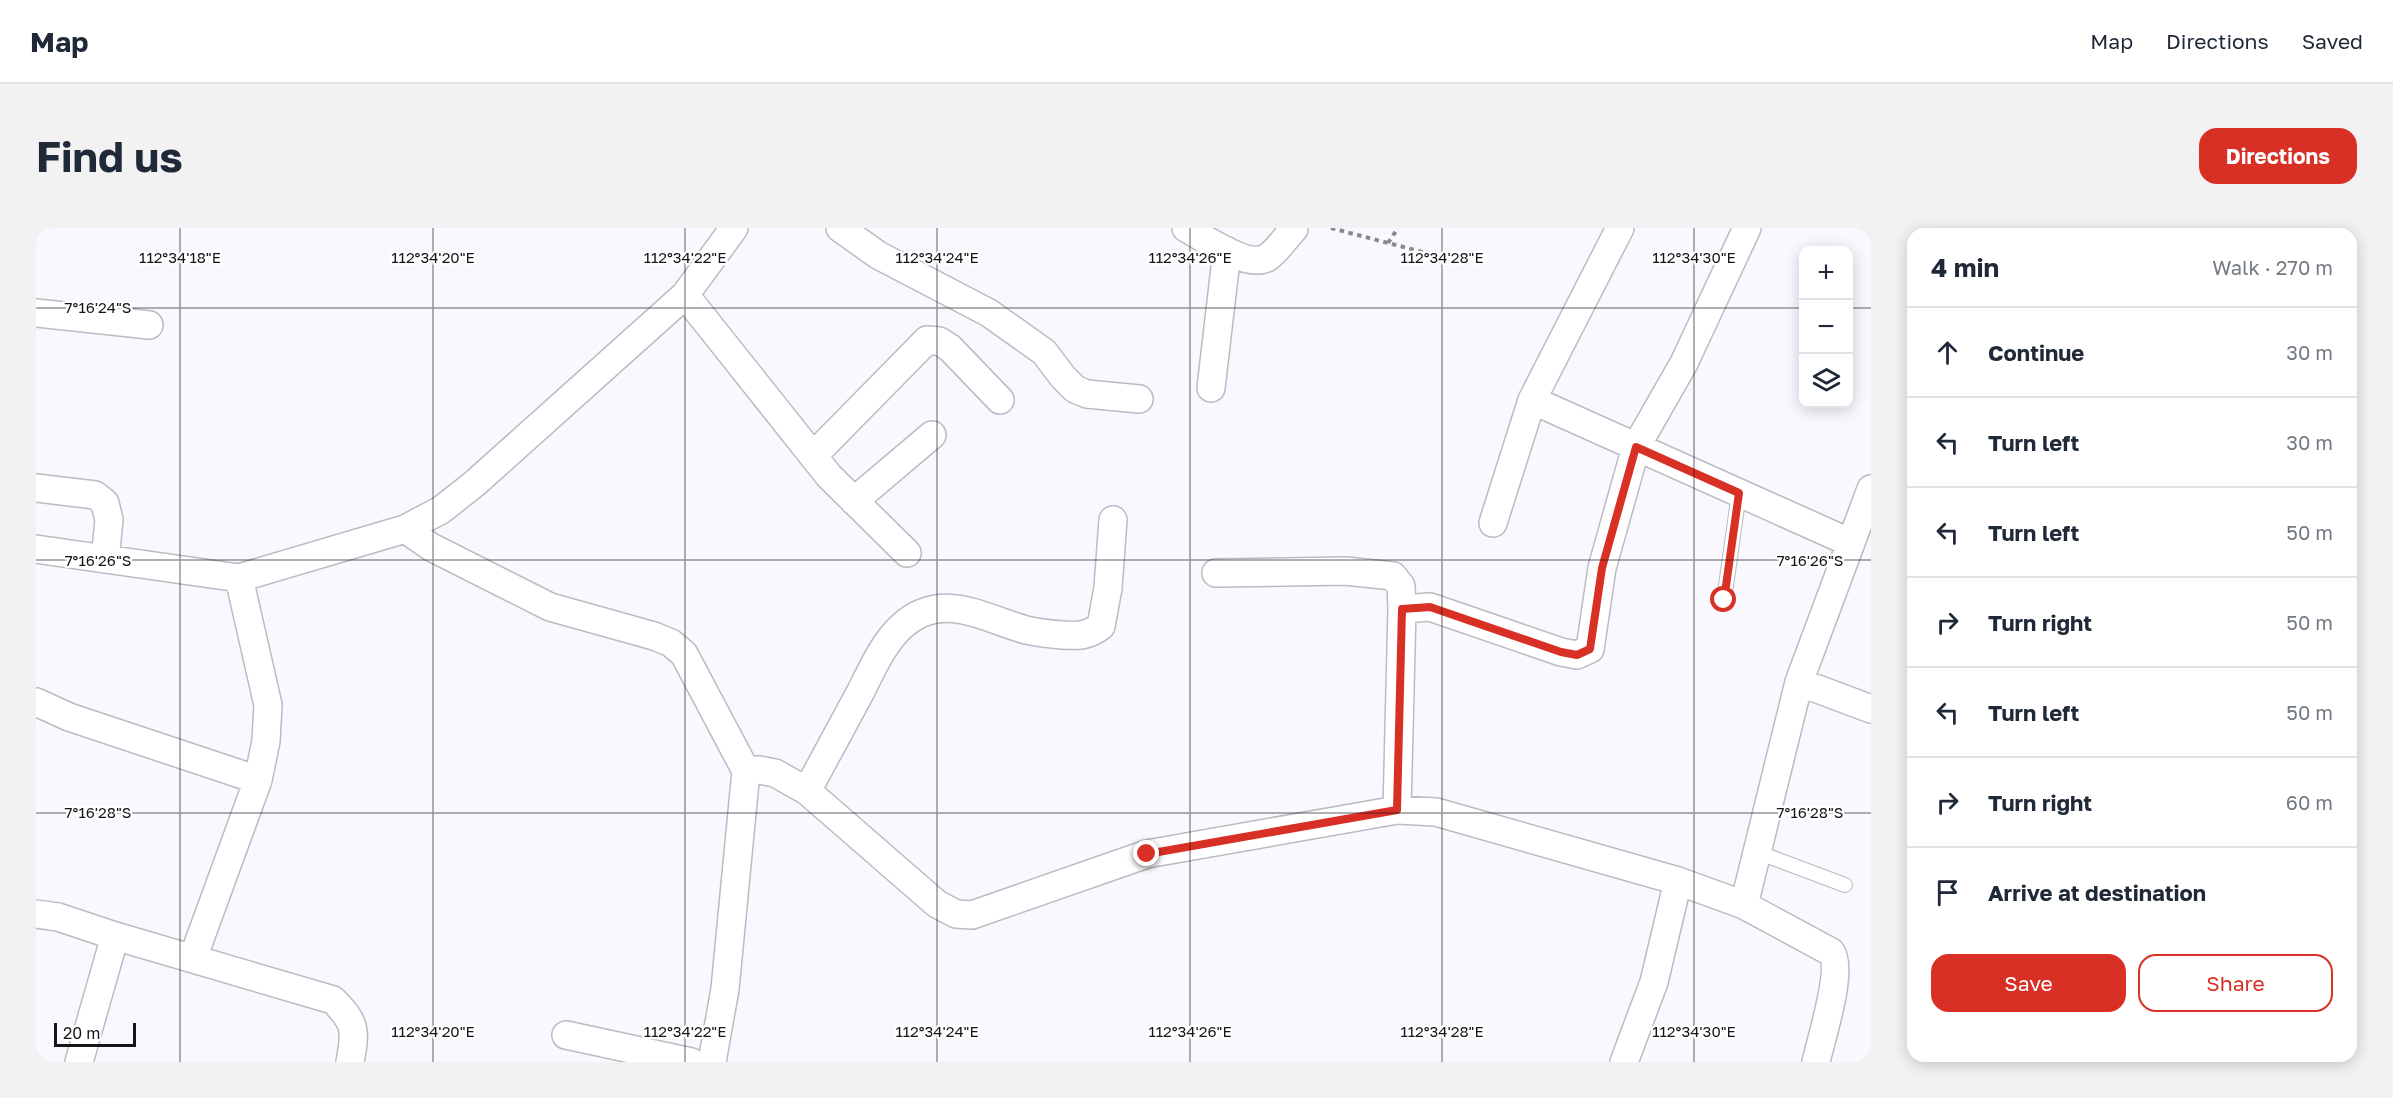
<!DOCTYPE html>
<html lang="en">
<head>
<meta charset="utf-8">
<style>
  :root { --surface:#fff; --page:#f2f2f3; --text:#1f2937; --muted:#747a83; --line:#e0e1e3; --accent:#d93025 }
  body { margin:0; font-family:"Golos Text",sans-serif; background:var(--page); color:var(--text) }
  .controls { position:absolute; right:18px; top:18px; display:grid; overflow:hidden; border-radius:12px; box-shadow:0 3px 15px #0003 }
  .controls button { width:54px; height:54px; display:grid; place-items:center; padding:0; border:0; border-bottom:2px solid var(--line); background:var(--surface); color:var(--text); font:30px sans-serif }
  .scale { position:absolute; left:18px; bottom:15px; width:82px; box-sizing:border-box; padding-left:6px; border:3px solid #161619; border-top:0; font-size:16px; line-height:21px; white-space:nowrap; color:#161619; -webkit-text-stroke:4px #fff; paint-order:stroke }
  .stop { position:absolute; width:18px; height:18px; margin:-14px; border:4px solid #d93025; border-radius:50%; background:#fff }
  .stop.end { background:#d93025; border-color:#fff; box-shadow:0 2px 6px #0008 }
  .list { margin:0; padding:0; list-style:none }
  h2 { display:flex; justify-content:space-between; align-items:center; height:78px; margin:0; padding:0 24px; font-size:26px }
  h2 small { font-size:20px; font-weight:400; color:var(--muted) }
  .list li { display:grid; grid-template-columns:39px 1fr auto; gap:18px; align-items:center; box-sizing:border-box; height:90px; padding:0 24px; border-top:2px solid var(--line) }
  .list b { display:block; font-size:22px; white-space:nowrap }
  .list em { font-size:20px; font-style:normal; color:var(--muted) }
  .actions { display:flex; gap:12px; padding:18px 24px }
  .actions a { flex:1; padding:14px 0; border:2px solid var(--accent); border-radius:18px; text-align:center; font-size:21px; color:var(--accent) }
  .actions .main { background:var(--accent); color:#fff }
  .icon { flex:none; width:33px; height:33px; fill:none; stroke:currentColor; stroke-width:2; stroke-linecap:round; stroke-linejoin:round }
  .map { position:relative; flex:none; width:1835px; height:834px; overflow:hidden; border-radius:18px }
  header { display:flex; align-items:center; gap:36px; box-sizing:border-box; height:84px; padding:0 30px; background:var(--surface); border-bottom:2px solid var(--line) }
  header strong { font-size:28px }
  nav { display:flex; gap:33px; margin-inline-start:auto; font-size:21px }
  .intro { display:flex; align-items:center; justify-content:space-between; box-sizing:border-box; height:144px; padding:0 36px }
  h1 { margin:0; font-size:42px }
  .button { padding:15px 27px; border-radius:18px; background:var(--accent); color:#fff; font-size:21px; font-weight:700 }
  main { display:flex; gap:36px; padding:0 36px }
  aside { flex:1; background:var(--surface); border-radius:18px; box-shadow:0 3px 15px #0003 }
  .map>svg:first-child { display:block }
</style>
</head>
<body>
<header>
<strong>Map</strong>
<nav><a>Map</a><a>Directions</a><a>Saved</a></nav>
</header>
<div class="intro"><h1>Find us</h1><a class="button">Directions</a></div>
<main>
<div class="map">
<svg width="1835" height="834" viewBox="0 0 1835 834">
  <rect width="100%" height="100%" fill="#f9f8fe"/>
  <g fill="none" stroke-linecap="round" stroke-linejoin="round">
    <defs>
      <path id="service" d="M1688,372L1703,265
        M1721,624L1809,657"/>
      <path id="minor" d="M804,0L842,27L953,85L1008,124L1027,149L1039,161L1051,166L1103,171
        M1150,0C1168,10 1213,42 1232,29C1242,22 1250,9 1258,1
        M649,67L793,248L871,325
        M0,85L113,97
        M1175,160L1191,23
        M1496,172L1815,315
        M777,228L891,112L903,113L914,120L964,172
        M0,260L59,267L69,275L73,292L69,331
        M818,273L896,207
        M1457,295L1496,172L1584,0
        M369,301L395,319L514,379L618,408L635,415L648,426L710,543L723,542L739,545L771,563L901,676L920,686L936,687L1111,626L1361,582L1400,584L1642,653L1708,677L1795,724C1808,741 1785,811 1780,834
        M0,321L203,350L369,301L405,282L438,256L649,67L698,0
        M1180,345L1309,343L1357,348L1365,358L1366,381
        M1763,454L1835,481
        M0,474L33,489L222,552
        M771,563C789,530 807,496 825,463C836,441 848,414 866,398C906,362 947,390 990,402C1002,405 1014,406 1026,407C1042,408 1052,408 1065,398L1072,360L1077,292
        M1361,582L1366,381L1394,379L1525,424L1541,427L1554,421L1566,340L1600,219L1648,135L1711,0
        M1708,677L1763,454L1835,261
        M0,686L22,689L79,708L297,772C320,795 320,802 314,834
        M157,730L222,552L230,513L232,477L203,350
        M530,807L655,834
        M43,834L79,708
        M676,834L689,761L710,543
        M1588,834L1618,754L1642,653"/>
    </defs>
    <use href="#service" stroke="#bcbac2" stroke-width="16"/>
    <use href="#minor" stroke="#bcbac2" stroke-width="30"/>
    <path stroke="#89898d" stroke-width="4" stroke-dasharray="4.5 4.5" stroke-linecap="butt" d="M1295,0L1394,26
      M1352,15L1362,0"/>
    <use href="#service" stroke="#fff" stroke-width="14"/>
    <use href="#minor" stroke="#fff" stroke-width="27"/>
  </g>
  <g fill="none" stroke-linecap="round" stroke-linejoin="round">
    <path stroke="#d93025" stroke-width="8" d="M1111,626L1361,582L1366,381L1394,379L1525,424L1541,427L1554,421L1566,340L1600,219L1703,265L1688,372"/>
  </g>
  <path fill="none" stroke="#161619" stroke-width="1.5" stroke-opacity="0.45" d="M144,0V834M397,0V834M649,0V834M901,0V834M1154,0V834M1406,0V834M1658,0V834M0,80H1768M1812,80H1835M0,332H1835M0,585H1835"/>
  <g font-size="15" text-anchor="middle" fill="#161619" stroke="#fff" stroke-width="4.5" stroke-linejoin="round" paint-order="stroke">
    <text x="144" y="35">112°34'18"E</text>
    <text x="397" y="35">112°34'20"E</text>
    <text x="649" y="35">112°34'22"E</text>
    <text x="901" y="35">112°34'24"E</text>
    <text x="1154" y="35">112°34'26"E</text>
    <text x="1406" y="35">112°34'28"E</text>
    <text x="1658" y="35">112°34'30"E</text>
    <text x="62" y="85">7°16'24"S</text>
    <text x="62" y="338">7°16'26"S</text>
    <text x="1774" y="338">7°16'26"S</text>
    <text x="62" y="590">7°16'28"S</text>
    <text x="1774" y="590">7°16'28"S</text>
    <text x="397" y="809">112°34'20"E</text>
    <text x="649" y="809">112°34'22"E</text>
    <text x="901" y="809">112°34'24"E</text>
    <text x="1154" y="809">112°34'26"E</text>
    <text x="1406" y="809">112°34'28"E</text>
    <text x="1658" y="809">112°34'30"E</text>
  </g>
</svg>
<div class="controls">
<button>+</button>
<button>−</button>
<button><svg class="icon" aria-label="layers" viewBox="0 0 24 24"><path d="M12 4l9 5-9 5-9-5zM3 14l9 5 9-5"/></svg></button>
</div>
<div class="scale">20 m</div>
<div class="stop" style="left:1688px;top:372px"></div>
<div class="stop end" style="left:1111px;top:626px"></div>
</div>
<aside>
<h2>4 min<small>Walk · 270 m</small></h2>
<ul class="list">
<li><svg class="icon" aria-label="ahead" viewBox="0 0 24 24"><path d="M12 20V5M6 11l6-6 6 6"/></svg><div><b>Continue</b></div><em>30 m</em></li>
<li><svg class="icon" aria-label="left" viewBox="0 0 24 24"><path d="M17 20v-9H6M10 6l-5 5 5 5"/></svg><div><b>Turn left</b></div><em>30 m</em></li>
<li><svg class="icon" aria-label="left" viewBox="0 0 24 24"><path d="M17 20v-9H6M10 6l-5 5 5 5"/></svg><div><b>Turn left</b></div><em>50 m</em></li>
<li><svg class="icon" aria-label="right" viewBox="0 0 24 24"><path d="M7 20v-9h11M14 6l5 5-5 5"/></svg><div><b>Turn right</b></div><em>50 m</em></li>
<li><svg class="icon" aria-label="left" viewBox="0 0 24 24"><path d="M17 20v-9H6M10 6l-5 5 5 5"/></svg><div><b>Turn left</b></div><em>50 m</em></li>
<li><svg class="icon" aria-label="right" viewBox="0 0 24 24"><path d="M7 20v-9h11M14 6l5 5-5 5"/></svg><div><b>Turn right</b></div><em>60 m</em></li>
<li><svg class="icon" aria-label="arrive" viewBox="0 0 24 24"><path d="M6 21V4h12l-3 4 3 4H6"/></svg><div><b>Arrive at destination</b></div></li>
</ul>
<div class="actions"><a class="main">Save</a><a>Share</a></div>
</aside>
</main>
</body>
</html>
